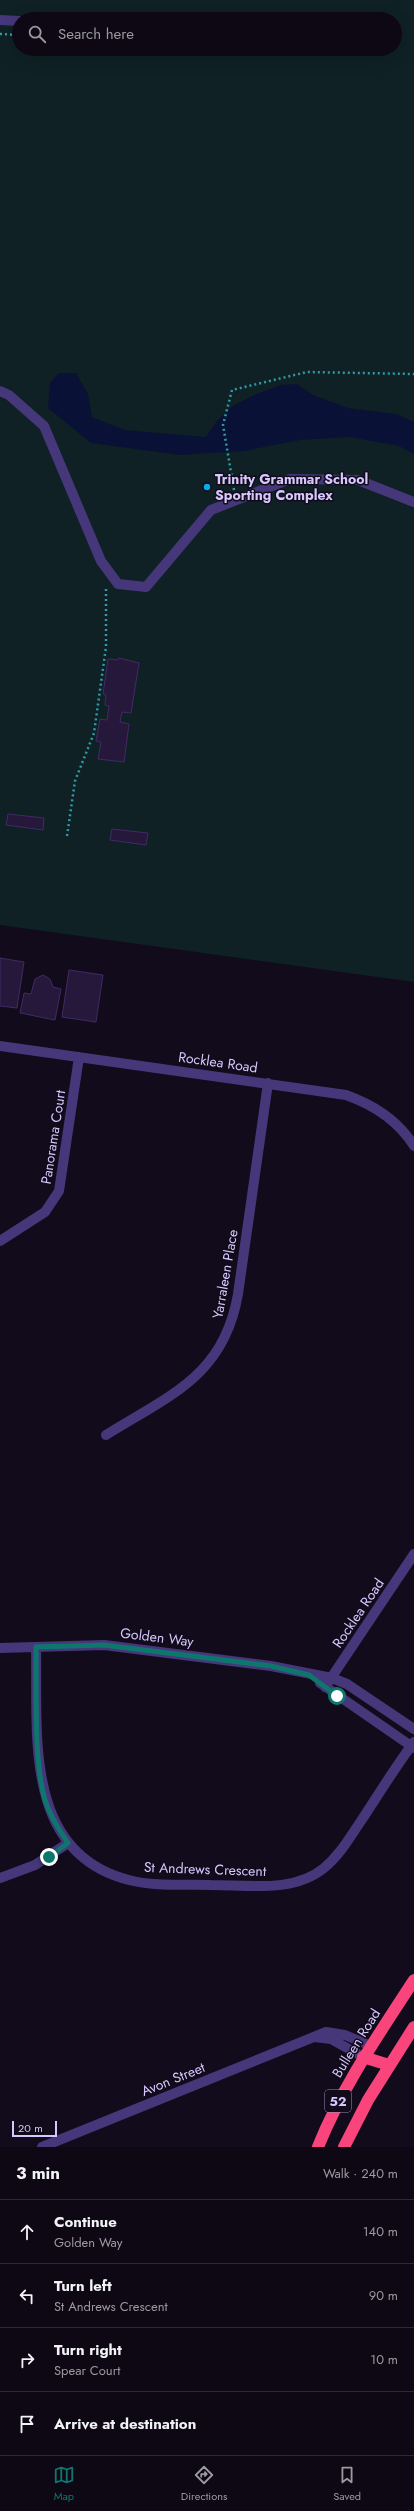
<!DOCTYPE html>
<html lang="en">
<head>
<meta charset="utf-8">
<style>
  :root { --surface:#0d0814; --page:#1b1622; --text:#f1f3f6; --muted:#9a9aa0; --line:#2d2934; --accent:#0f766e }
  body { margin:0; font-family:Jost,sans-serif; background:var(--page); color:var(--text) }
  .scale { position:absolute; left:12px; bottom:10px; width:45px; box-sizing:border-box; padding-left:4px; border:2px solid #d6c7fd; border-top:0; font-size:11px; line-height:14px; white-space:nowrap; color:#d6c7fd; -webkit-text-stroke:3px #110b1b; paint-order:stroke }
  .stop { position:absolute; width:12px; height:12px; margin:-9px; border:3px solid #0f766e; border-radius:50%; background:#fff }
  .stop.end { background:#0f766e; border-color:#fff; box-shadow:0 1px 4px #0008 }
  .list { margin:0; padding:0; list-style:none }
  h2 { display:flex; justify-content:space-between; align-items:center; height:52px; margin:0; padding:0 16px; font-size:17px }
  h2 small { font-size:13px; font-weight:400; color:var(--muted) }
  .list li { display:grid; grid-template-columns:26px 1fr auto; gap:12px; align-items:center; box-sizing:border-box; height:64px; padding:0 16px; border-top:1px solid var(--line) }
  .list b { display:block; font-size:15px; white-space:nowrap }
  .list p { margin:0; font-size:13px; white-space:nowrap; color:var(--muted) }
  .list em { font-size:13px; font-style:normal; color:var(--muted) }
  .icon { flex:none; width:22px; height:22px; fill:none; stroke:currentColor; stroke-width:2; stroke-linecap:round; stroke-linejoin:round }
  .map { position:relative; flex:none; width:414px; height:2147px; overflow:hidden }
  .search { position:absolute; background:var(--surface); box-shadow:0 4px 16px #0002; left:12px; right:12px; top:12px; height:44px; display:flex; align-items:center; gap:10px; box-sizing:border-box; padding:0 14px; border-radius:22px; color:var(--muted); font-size:15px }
  .sheet { height:308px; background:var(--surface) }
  nav { display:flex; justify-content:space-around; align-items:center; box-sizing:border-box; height:56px; border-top:1px solid var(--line); background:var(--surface); font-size:11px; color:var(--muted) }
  nav a { display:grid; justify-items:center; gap:2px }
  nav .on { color:var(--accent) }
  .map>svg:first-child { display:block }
</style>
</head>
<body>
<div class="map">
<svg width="414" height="2147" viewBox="0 0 414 2147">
  <rect width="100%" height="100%" fill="#110b1b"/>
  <path fill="#0f2125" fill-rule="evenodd" d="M0,0H414V982L0,925ZM19,19H395V49H19Z"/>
  <path fill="#091236" d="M59,373H76L88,394L92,417L125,430L206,437L216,422L233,406L254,395L281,385L297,384L313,395L348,408L396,414L414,422V454L399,446L349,437L300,440L244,451L179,455L91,443L48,408L50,383Z"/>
  <path fill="#25183b" stroke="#412a67" d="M119,658L139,663L131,713L122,712L120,722L129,724L124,762L98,759L101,742L96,741L100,719L107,720L109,706L105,705L106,695L103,694L108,659L118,660Z
    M8,814L44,818L43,830L6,825Z
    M112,829L148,833L146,845L110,840Z
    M0,958L24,962L17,1008L0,1006Z
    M69,970L103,975L96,1022L62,1017Z
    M43,975L50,979L53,987L61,989L55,1020L20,1013L24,993L31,994L35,979Z"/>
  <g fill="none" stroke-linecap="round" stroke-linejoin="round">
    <path stroke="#2f9ba9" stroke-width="2.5" stroke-dasharray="2 3" stroke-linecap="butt" d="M0,34L19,35
      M234,490L223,425L232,390L307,372L414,374
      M67,836L75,781L94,733L106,647V589"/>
    <path stroke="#453779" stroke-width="10" d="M0,20L19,21
      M0,391L9,395L44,426L101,561L118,584L146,587L211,510L290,479L358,480L414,502
      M0,1046L346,1095C374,1105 398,1120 414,1146
      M0,1241L45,1212L59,1191L79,1057
      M106,1435C170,1395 224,1376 238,1294L268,1083
      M36,1647C38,1732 22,1853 129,1880C155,1887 185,1884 211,1885C248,1885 294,1893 324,1868C340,1855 350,1837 361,1821C379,1794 395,1767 414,1742
      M0,1648L104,1645L271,1666L332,1678L347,1684L414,1729
      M320,1683L414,1748
      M325,1687L414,1554
      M0,1878L35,1865L68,1843
      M315,2037L331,2039L363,2057
      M42,2147L326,2032L345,2035L371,2046"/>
    <path stroke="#fa457c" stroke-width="12" d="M363,2057L389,2065
      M318,2147C342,2087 379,2034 414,1980
      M344,2147L368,2100L414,2027"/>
  </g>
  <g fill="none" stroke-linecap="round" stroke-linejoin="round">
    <path stroke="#0f766e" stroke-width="5" d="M49,1857L68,1843C59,1830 50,1816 45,1800C33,1758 37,1692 36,1647L104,1645L271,1666L309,1675L337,1696"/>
  </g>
  <circle fill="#06abea" stroke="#110b1b" stroke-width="1.5" cx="207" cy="487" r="4"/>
  <g text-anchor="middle" stroke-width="3" stroke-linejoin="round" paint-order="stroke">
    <rect fill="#110b1b" stroke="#9b8fb9" stroke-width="1" x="325" y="2090" width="26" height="22" rx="3"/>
    <g font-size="13" font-weight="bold" fill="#d6c7fd">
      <text x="338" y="2106">52</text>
    </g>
    <g font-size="14" font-weight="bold" fill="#d6c7fd" stroke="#110b1b" text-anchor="start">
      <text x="215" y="484">Trinity Grammar School<tspan x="215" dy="16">Sporting Complex</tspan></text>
    </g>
    <g font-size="14" fill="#d6c7fd" stroke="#110b1b">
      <text transform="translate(218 1062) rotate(8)" y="5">Rocklea Road</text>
      <text transform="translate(53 1137) rotate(-81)" y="5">Panorama Court</text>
      <text transform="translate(225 1274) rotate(-80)" y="5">Yarraleen Place</text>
      <text transform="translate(358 1613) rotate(-56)" y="5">Rocklea Road</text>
      <text transform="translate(157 1637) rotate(7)" y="5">Golden Way</text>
      <text transform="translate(205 1869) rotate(2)" y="5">St Andrews Crescent</text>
      <text transform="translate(356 2043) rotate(-58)" y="5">Bulleen Road</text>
      <text transform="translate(173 2079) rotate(-22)" y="5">Avon Street</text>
    </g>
  </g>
</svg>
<div class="scale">20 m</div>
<div class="stop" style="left:337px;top:1696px"></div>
<div class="stop end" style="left:49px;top:1857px"></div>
<div class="search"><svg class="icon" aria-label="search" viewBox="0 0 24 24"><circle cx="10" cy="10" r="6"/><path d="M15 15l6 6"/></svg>Search here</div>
</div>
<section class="sheet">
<h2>3 min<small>Walk · 240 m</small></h2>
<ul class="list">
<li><svg class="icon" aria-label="ahead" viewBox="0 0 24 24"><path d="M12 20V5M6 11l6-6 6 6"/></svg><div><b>Continue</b><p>Golden Way</p></div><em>140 m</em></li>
<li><svg class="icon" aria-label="left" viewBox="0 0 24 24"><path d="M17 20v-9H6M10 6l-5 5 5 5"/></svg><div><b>Turn left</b><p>St Andrews Crescent</p></div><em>90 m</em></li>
<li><svg class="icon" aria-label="right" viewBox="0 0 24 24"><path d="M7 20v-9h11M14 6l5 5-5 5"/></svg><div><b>Turn right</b><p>Spear Court</p></div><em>10 m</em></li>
<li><svg class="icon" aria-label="arrive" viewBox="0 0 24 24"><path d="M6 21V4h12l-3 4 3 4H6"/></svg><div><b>Arrive at destination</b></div></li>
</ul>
</section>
<nav>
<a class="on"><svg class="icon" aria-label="map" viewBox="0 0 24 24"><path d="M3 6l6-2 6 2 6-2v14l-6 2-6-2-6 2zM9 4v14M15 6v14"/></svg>Map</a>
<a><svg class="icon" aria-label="directions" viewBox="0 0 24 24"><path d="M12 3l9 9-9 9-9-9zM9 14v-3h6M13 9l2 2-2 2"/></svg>Directions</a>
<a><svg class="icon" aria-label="saved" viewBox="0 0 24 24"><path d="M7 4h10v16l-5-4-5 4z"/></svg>Saved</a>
</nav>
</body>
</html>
